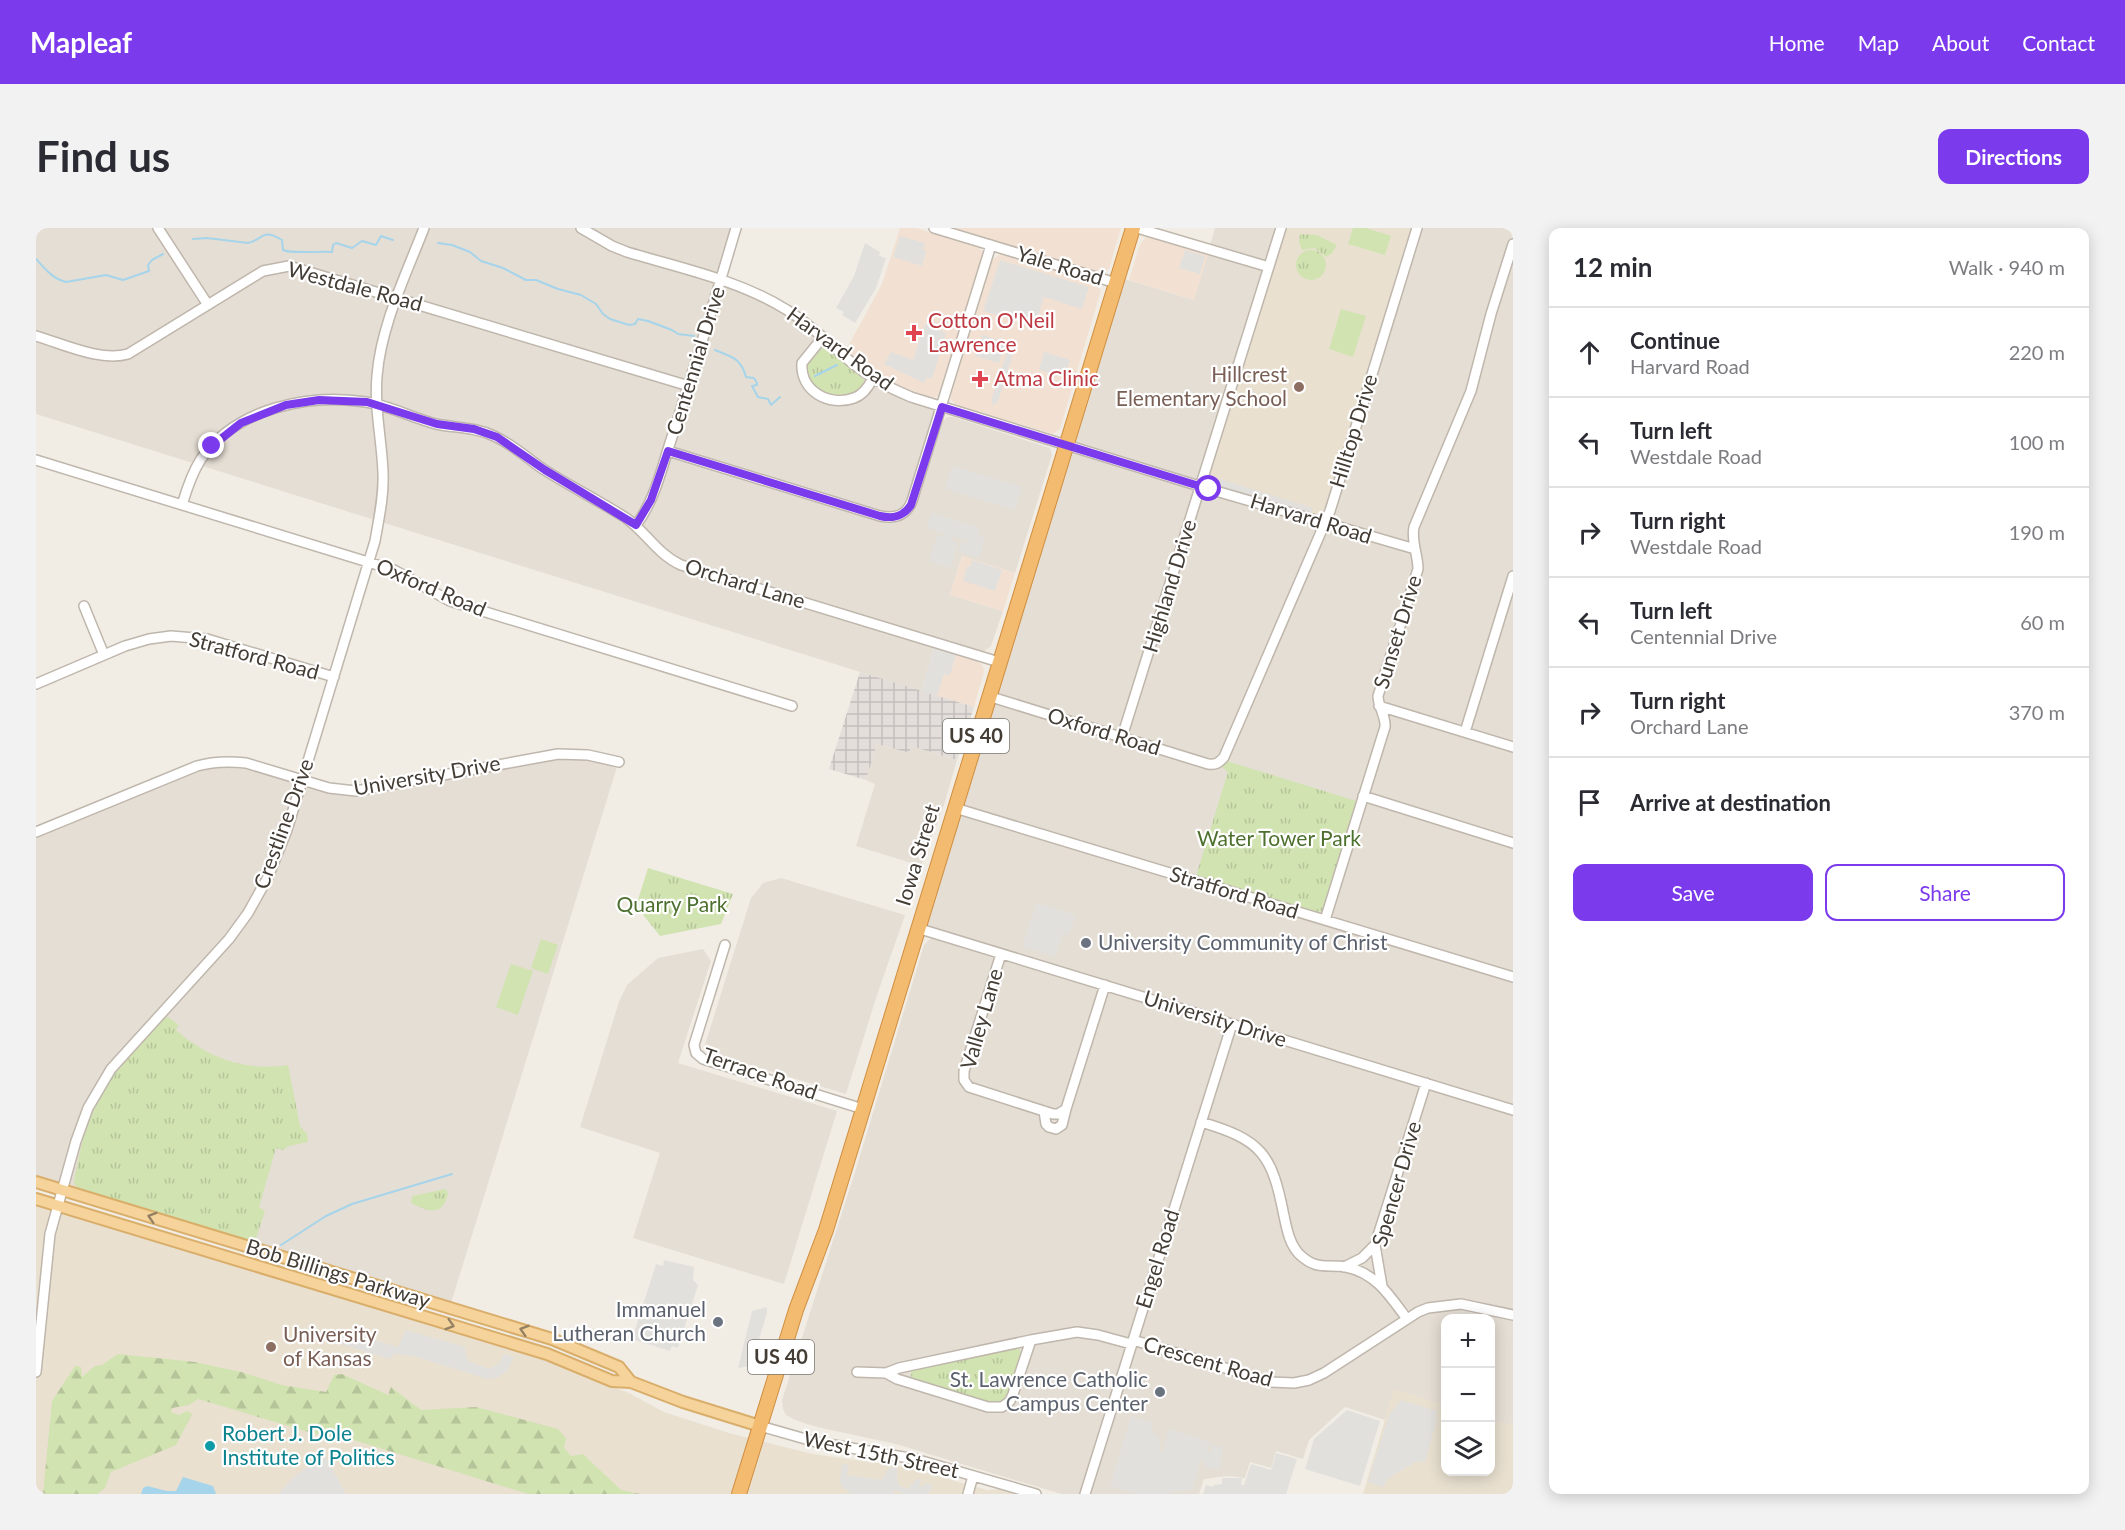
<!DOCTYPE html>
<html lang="en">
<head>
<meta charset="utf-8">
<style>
  :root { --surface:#fff; --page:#f2f2f3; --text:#2b2b33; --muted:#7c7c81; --line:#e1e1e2; --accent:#7c3aed }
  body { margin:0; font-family:Lato,sans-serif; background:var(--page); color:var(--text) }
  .controls { position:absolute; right:18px; bottom:18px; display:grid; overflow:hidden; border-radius:12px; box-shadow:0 3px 15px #0003 }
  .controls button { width:54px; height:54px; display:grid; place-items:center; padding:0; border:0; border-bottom:2px solid var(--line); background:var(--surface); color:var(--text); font:30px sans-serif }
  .stop { position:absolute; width:18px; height:18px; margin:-14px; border:4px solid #7c3aed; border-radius:50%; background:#fff }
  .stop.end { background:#7c3aed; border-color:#fff; box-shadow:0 2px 6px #0008 }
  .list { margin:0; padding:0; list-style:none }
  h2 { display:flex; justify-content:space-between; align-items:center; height:78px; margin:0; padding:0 24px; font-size:26px }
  h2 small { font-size:20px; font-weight:400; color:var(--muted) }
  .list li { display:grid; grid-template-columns:39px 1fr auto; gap:18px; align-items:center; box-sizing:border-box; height:90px; padding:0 24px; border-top:2px solid var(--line) }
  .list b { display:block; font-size:22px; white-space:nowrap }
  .list p { margin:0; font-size:20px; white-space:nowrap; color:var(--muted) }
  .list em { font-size:20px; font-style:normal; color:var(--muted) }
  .actions { display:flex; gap:12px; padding:18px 24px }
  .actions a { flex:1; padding:14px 0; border:2px solid var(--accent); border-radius:12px; text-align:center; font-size:21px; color:var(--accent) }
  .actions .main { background:var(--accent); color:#fff }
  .icon { flex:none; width:33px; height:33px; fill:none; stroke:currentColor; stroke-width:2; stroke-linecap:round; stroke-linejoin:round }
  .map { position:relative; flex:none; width:1477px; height:1266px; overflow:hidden; border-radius:12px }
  header { display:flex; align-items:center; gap:36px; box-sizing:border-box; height:84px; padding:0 30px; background:var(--accent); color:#fff }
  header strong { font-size:28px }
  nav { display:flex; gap:33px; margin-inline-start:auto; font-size:21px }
  .intro { display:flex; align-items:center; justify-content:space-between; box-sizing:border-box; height:144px; padding:0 36px }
  h1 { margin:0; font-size:42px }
  .button { padding:15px 27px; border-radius:12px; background:var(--accent); color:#fff; font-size:21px; font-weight:700 }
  main { display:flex; gap:36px; padding:0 36px }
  aside { flex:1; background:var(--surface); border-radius:12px; box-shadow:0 3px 15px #0003 }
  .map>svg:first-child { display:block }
</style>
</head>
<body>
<header>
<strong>Mapleaf</strong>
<nav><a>Home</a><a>Map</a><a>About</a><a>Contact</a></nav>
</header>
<div class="intro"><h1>Find us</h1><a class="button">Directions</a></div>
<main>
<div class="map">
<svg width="1477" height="1266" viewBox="0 0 1477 1266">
  <defs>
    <pattern id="industrial-grid" width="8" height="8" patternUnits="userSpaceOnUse" patternTransform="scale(1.5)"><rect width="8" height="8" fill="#e3deda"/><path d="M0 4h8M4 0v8" fill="none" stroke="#c4bfbc"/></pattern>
    <pattern id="grass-tufts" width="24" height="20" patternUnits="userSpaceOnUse" patternTransform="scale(1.5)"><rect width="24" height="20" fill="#d1e3b1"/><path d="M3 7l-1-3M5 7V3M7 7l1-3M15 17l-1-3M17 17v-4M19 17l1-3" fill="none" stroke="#b5c499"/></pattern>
    <pattern id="forest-firs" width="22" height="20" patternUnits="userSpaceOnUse" patternTransform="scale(1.5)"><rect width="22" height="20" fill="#d1e3b1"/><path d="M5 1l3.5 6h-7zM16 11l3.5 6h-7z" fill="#b5c499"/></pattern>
  </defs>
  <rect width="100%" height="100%" fill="#f1ede5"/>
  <path fill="#e5ded4" d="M0,0H700L685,52L727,68L837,150L906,179L876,273L866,287L868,290L881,276L906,194L911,189H917L1014,220L1016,227L979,345L926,328L914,367L967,383L955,418L947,424L901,410L885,463L0,186Z
    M1179,0H1477V882L881,700L1082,49L1158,72Z
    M841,516L872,525L875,518L921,532L908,577L885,638L820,618L839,556L830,552Z
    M520,531L554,532L581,539L415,1075L0,949V609L151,547L181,539L210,541L287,563L316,568L331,567Z
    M745,650L869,687L840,770L810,866L667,823L715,670L727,655Z
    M895,710L1477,887V1198L1455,1191L1454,1090H1410L1409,1177L1358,1162L1349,1192L1309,1179L1273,1212L1267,1231L1240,1223L1235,1240L1214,1234L1209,1250L1192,1248L1168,1251L1163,1266H1025L860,1216L781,1199L759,1192L750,1187L747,1181L746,1172L819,944L888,717Z
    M667,721L675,733L642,835L801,883L748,1056L597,1010L624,925L544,899L583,774L591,757L622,730Z"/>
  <path fill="#f2e1d2" d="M864,0H880L942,19L947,24L904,167L897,170L858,156L839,145L810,122L846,56Z
    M915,0H1085L1073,41L1065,45Z
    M1110,9L1117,10L1172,26L1158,72L1093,52L1104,16Z
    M964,26L1060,55L1065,62L1024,201L1017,206L922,178L915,172V167L956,32Z
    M926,328L979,345L967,383L914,367Z
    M898,420L941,433L947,438L948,444L938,479L885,463Z"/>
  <path fill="url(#industrial-grid)" d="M824,444L938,479L921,532L875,518L873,525L841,516L830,552L793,541Z"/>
  <path fill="#e9e0d0" d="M1249,0H1375L1287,283L1281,287L1180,257L1173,251Z
    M0,977L511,1132L595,1166L628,1184L693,1205L777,1226L870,1239L951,1262L964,1261L980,1266H0Z
    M1358,1161L1409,1177L1410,1244H1454L1455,1191L1477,1198V1266H1327Z"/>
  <path fill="url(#grass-tufts)" d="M1264,6L1281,7L1301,17L1296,25L1290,29L1279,20L1266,22L1263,14Z
    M1260 37a15 15 0 1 1 30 0a15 15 0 1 1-30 0Z
    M787,120L791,121L828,152C825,178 770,169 770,139L781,123Z
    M1191,533L1320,573L1286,683L1279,684L1160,648L1192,544L1185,538Z
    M612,640L697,666L685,696L624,708L600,678Z
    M132,789L143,797L140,802C173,831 209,843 252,837L264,898L271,906L272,914L253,918L247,922L240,920L223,979L229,983L219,1013H212L44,962L38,956C38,948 41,941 42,933C55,867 83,839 126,791Z
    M410,961L412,966C406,989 393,984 375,975L376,968Z
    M982,1119L986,1127L974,1165L966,1175L958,1177L878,1153L875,1148V1142Z"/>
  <path fill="url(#forest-firs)" d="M82,1126L159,1134L205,1144L246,1157L290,1164L298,1147L306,1146L352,1167L355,1159L385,1182L440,1179L522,1201L530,1210L528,1220L535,1228L547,1226L585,1262L604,1266H492L311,1210L276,1205L162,1171L153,1177L136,1180L135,1184L143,1187L151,1183L156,1186L140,1217L75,1244L69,1260L61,1266H7L16,1173L39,1138L45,1139L46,1149L59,1138L66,1137Z"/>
  <path fill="#d1e3b1" d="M1317,0H1330L1355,8L1349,27L1312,16Z
    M1305,81L1330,88L1317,129L1293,121Z
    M505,711L522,717L512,746L495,740Z
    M475,736L497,743L482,787L460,779Z"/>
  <path fill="#e2e0dd" d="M864,8L889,15L887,21L890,23L886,38L857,29Z
    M829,15L844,24L843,28L850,30L840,60L819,95L806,87L808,84L800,80L818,48Z
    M1149,22L1169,28L1164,46L1143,40Z
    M964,32L1053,59L1046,81L1008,69L1001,91L995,90L993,97L947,83Z
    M889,96L910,105L896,151L891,149L888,155L848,136L855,124L877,132Z
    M946,107L970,114L963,135L939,128Z
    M981,113L962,174L957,177L955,173L973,117Z
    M1008,124L1034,132L1029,149L1003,142Z
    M916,238L986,259L979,282L909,261Z
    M1184,251L1277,280L1275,286L1182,258Z
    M895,285L944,300L942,307L949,310L943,330L922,324L925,314L931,316L932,313L917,308L916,312L922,314L914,340L893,333L901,307L907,309L908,306L891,300Z
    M937,332L966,342L959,363L927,353L931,338L934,339Z
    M898,420L920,427L914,447L908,446L901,468L885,463Z
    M1001,675L1040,687L1033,706L1027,705L1019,729L986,718Z
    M628,1032L658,1039L657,1052L662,1057L642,1120L636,1118L634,1123L596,1111L620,1036L627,1038Z
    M731,1079V1085L715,1138L702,1140L716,1083Z
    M370,1102L429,1119L430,1129L433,1133L453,1141L464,1135L468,1126L478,1129L471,1143L463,1149L451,1151L381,1129L359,1126L354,1131L304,1116L308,1103L362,1119Z
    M1365,1172L1401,1183L1399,1189L1401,1190L1389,1234L1381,1233L1353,1250L1347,1259L1332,1254L1353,1187Z
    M1311,1182L1344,1193L1324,1258L1269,1241L1278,1211Z
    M1095,1188L1118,1195L1115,1203L1124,1211V1224H1126L1133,1201L1174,1214L1171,1225H1175L1176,1217L1187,1219L1183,1242L1169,1239L1170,1234L1165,1232L1156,1262L1135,1264L1134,1266H1100L1074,1258Z
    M1240,1225L1261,1231L1250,1266H1167L1170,1257L1177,1259L1178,1257L1186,1256V1250H1206L1205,1257H1208L1215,1236L1235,1242Z
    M288,1226L310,1266H242L257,1250Z
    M806,1236L813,1237L811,1247L846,1252L853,1240H861V1253L864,1258L872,1261L881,1251L885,1252L883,1259L892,1255L897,1259L891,1266H868L859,1262L857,1266H815L805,1257L804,1252Z"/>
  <path fill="#a6d4ea" d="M147,1249L177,1258L180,1266H105L107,1260L111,1258L131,1263H140Z"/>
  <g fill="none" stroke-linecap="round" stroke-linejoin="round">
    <path stroke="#a6d4ea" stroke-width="2" d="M157,11L171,10L212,15C228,11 226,0 246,12L247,22C255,26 285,23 296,24L297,17L300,15L316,20L326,13L340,17L345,8L357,12
      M402,15L416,17L434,24L445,33L467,40L490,52H500L522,61L545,67L560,76L567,86L574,91L593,97L599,96L602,91L612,93L636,102L642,106L658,108
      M0,31C9,41 17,51 30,54L70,47L87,52L113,43L112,37L116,32L127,26
      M679,122C696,129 705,130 710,149L718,150L721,155V157L716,158L722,169L732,171L735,177L744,169
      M779,148L801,137
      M245,1017L290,988L316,976L416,946"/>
    <defs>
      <path id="minor" d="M122,0L172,77
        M545,0L576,18L591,24C644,40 703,52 751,82C775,97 794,116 815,134C833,149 853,160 875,169L1173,261L1379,321
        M898,0L1080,55
        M1101,0L1233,39
        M0,108C27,116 65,134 92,126L227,43L253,38L653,158
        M787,109L766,135C764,163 793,179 818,170C827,167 833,158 837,150
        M632,223L844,288C859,291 870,288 876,273L955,17
        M0,232L358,342L414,373L756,478
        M146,277C151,260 156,245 165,231C200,180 273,165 330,174C354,178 377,190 400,196C420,200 439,199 458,208C476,216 491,230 507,241C534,258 563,273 590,290C610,304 621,326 645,337L963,434
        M600,297C619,272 625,242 635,212C658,142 679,71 700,0
        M48,378L68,427
        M0,456L89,418L113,411L135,408L171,411L298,449
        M952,468L1172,536C1180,537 1183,535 1188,529L1294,283L1381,0
        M1343,478L1477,519
        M1429,504L1477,348
        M1086,509L1245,0
        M1327,568L1477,615
        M919,580L1477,749
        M0,604L161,538C178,533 193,533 210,535L293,560L320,563L522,526L552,527L583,534
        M1289,692L1349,499C1350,488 1342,479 1342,468L1382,341C1382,327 1375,313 1378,299L1435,163L1455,86L1477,16
        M881,700L1477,882
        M689,717L658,817L660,825L667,831L827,881
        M965,726L928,843V852L933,859L1017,886H1022L1030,881L1069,757
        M1008,883L1010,896L1013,899L1020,901L1026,897L1030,881
        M1165,894C1226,912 1236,926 1248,988C1251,1001 1253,1015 1263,1026C1281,1043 1290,1036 1310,1039C1340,1045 1354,1068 1371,1091
        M1308,1039L1326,1030L1339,1017
        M1346,1058L1339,1017L1390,855
        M995,1112L1041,1104L1062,1107L1095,1116
        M1097,1112L1235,1154L1258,1155L1273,1152L1288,1145L1382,1084L1392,1080L1425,1076L1477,1087
        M0,1144L14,1006L40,913L52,880L75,841L193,711L212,685L232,649L251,602L339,313C343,290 348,267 347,245C346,212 338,181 341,148C345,97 370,47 388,0
        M821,1144L850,1145L863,1140L995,1112L977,1166L974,1173L966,1179H952L861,1151L850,1145
        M724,1198L780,1214L879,1231L1000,1266
        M932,1266L937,1248
        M1049,1266L1196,796"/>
      <path id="major" d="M0,954L516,1111L583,1139L595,1154
        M0,971L511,1126L576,1153L595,1154L647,1174L724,1198"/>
      <path id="highway" d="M703,1266L760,1082L790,1002L1097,0"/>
    </defs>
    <use href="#minor" stroke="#bfb6ac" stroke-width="12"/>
    <use href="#major" stroke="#d9ae6b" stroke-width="14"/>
    <use href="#highway" stroke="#d08e40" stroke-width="16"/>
    <use href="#minor" stroke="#fff" stroke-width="9"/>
    <use href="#major" stroke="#f6d39a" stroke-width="10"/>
    <use href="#highway" stroke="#f2bb6f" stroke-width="14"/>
  </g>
  <defs><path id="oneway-chevron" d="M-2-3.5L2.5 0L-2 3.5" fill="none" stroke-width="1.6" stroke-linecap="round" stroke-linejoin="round" transform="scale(1.5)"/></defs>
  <g stroke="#948062">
    <use href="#oneway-chevron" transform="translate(116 989) rotate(-163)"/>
    <use href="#oneway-chevron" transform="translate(414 1097) rotate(17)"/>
    <use href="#oneway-chevron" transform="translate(488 1102) rotate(-163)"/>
  </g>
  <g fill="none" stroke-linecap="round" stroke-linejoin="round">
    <path stroke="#7c3aed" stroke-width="8" d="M176,218L205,195L250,177L283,172L331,174L401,196L438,201L461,209L509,242L600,297L615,272L632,223L844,288C857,291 867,289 875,277L906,179L1173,261"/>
  </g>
  <g fill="#e0444e" stroke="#fff" stroke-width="2">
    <path d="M875 96h6v6h6v6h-6v6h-6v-6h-6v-6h6z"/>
    <path d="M941 142h6v6h6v6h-6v6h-6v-6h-6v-6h6z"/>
  </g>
  <g fill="#8d6e63" stroke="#fff" stroke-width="2">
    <circle cx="1263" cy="159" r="6"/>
    <circle cx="235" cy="1119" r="6"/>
  </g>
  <g fill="#6b7280" stroke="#fff" stroke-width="2">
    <circle cx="1050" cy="715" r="6"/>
    <circle cx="682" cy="1094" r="6"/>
    <circle cx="1124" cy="1164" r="6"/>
  </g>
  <circle fill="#0f9aa8" stroke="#fff" stroke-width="2" cx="174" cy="1218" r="6"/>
  <g text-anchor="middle" stroke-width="4.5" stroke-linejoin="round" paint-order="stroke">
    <g fill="#fff" stroke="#7b7772" stroke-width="1.5">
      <rect x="907" y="491" width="66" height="34" rx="4.5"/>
      <rect x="712" y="1112" width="66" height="34" rx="4.5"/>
    </g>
    <g font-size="20" font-weight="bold" fill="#433d35">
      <text x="940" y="515">US 40</text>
      <text x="745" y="1136">US 40</text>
    </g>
    <g font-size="21" fill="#433d35" stroke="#fff">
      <text transform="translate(1024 38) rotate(17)" y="7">Yale Road</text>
      <text transform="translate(319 59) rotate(15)" y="7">Westdale Road</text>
      <text transform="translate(804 121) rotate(36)" y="7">Harvard Road</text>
      <text transform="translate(660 133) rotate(-73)" y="7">Centennial Drive</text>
      <text transform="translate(1318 203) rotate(-73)" y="7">Hilltop Drive</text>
      <text transform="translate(1275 291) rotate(17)" y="7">Harvard Road</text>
      <text transform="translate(709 356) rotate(17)" y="7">Orchard Lane</text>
      <text transform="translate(1134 358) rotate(-73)" y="7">Highland Drive</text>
      <text transform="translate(395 360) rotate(23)" y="7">Oxford Road</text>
      <text transform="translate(1362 404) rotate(-73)" y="7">Sunset Drive</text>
      <text transform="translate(218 428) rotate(15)" y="7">Stratford Road</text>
      <text transform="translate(1068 504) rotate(17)" y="7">Oxford Road</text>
      <text transform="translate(391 548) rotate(-10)" y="7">University Drive</text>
      <text transform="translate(248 596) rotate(-70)" y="7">Crestline Drive</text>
      <text transform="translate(882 627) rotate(-73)" y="7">Iowa Street</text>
      <text transform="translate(1198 665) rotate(17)" y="7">Stratford Road</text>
      <text transform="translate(946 791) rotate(-74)" y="7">Valley Lane</text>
      <text transform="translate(1179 791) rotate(17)" y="7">University Drive</text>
      <text transform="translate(724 846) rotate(19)" y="7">Terrace Road</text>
      <text transform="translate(1361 956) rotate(-74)" y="7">Spencer Drive</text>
      <text transform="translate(1122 1031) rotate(-73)" y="7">Engel Road</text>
      <text transform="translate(302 1046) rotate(17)" y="7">Bob Billings Parkway</text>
      <text transform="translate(1172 1134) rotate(16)" y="7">Crescent Road</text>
      <text transform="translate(845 1227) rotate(12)" y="7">West 15th Street</text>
    </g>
    <g font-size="21" fill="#be3a42" stroke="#fff" text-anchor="start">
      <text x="892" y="100">Cotton O'Neil<tspan x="892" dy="24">Lawrence</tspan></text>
      <text x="958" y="158">Atma Clinic</text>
    </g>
    <g font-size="21" fill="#785e54" stroke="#fff" text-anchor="end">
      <text x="1251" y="154">Hillcrest<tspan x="1251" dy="24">Elementary School</tspan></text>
      <text x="247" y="1114" text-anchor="start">University<tspan x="247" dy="24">of Kansas</tspan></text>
    </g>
    <g font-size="21" fill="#4d702e" stroke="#fff">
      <text x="1243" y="618">Water Tower Park</text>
      <text x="636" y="684">Quarry Park</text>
    </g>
    <g font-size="21" fill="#5b616d" stroke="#fff" text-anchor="end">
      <text x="1062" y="722" text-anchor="start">University Community of Christ</text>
      <text x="670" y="1089">Immanuel<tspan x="670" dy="24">Lutheran Church</tspan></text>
      <text x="1112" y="1159">St. Lawrence Catholic<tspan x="1112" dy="24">Campus Center</tspan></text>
    </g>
    <g font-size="21" fill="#0d838f" stroke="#fff" text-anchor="start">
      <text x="186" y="1213">Robert J. Dole<tspan x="186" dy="24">Institute of Politics</tspan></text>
    </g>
  </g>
</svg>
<div class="controls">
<button>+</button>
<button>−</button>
<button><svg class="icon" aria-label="layers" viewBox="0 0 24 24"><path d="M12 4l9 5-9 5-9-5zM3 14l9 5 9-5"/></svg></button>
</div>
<div class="stop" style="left:1173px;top:261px"></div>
<div class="stop end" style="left:176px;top:218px"></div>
</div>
<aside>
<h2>12 min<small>Walk · 940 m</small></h2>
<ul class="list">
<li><svg class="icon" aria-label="ahead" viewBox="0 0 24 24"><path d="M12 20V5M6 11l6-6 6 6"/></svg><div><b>Continue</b><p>Harvard Road</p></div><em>220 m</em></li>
<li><svg class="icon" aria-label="left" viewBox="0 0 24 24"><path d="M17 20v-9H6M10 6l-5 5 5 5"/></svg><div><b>Turn left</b><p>Westdale Road</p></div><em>100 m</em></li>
<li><svg class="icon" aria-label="right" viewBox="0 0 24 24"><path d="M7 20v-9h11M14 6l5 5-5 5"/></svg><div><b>Turn right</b><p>Westdale Road</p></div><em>190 m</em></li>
<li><svg class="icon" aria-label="left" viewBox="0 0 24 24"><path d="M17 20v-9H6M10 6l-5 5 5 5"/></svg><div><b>Turn left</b><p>Centennial Drive</p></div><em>60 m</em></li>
<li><svg class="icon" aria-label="right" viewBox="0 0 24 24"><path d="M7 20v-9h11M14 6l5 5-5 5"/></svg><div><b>Turn right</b><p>Orchard Lane</p></div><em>370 m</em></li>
<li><svg class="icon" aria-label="arrive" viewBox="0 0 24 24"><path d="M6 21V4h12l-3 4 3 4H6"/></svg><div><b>Arrive at destination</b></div></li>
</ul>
<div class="actions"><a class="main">Save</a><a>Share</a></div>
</aside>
</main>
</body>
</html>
